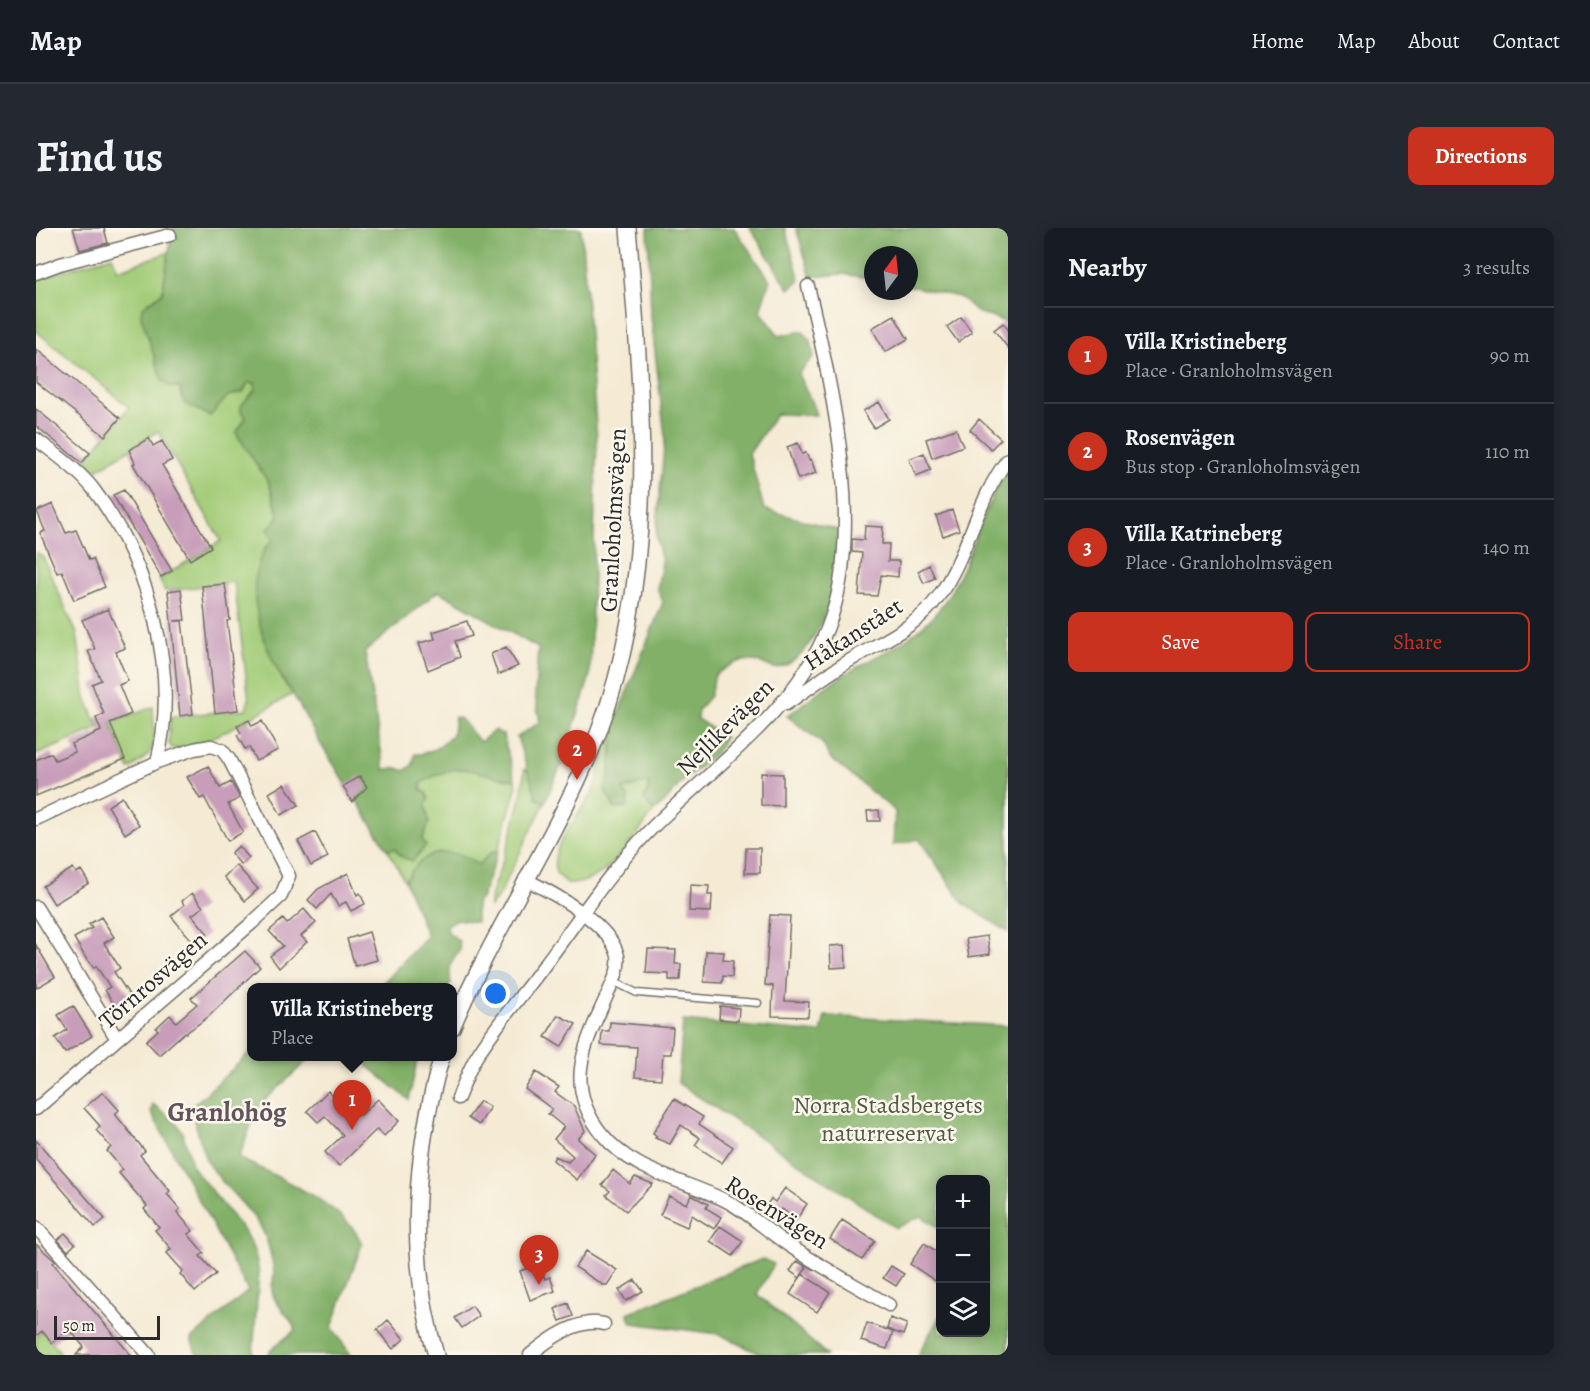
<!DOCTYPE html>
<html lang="en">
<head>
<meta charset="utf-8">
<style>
  :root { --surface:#171b24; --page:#242831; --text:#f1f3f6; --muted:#9ea1a6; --line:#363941; --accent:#c8321e }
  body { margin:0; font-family:Alegreya,serif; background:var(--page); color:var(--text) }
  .controls { position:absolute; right:18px; bottom:18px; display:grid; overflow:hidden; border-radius:12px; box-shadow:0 3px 15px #0003 }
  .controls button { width:54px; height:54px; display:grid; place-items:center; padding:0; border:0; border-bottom:2px solid var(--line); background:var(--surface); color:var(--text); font:30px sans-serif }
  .compass { position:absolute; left:828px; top:18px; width:54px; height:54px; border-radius:50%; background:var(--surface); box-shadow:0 3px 15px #0003; rotate:15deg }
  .scale { position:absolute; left:18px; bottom:15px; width:106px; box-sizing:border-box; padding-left:6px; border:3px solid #2b2b2b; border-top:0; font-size:16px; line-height:21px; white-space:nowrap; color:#2b2b2b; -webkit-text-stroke:4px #fbf7ec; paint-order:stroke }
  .you { position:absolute; left:460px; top:766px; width:21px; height:21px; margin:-15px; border:4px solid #fff; border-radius:50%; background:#1a73e8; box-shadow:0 0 0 9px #1a73e833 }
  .badge { display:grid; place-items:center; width:39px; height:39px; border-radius:50%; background:var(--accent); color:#fff; font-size:20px; font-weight:700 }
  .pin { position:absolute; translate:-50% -50px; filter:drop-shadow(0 2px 3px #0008) }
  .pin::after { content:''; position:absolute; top:32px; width:21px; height:18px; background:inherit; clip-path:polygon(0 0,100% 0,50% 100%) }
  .popup { position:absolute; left:211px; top:755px; width:210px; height:78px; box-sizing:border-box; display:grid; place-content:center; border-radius:12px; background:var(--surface); filter:drop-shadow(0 2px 4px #0005); font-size:20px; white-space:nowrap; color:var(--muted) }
  .popup b { font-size:22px; color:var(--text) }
  .popup::after { content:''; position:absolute; left:50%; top:100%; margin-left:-12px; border:12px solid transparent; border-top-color:var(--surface) }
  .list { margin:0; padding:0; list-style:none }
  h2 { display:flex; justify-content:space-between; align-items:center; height:78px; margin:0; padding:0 24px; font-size:26px }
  h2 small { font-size:20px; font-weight:400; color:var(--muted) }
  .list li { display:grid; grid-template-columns:39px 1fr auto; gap:18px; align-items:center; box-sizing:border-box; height:96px; padding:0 24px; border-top:2px solid var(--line) }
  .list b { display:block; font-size:22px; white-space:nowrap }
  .list p { margin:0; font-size:20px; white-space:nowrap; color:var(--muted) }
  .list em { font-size:20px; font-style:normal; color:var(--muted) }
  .actions { display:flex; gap:12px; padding:18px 24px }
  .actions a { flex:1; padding:14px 0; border:2px solid var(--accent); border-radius:12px; text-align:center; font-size:21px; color:var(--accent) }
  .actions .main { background:var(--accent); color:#fff }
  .icon { flex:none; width:33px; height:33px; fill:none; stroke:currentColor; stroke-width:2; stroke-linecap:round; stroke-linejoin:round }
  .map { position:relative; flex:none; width:972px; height:1127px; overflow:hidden; border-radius:12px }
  header { display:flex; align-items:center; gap:36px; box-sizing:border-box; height:84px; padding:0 30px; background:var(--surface); border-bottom:2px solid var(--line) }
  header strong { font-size:28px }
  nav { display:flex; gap:33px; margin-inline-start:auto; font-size:21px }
  .intro { display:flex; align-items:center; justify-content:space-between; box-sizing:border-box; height:144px; padding:0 36px }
  h1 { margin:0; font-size:42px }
  .button { padding:15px 27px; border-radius:12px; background:var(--accent); color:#fff; font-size:21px; font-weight:700 }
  main { display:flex; gap:36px; padding:0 36px }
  aside { flex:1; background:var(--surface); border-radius:12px; box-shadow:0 3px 15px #0003 }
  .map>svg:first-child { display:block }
</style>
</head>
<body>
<header>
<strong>Map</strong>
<nav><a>Home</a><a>Map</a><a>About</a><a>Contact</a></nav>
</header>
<div class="intro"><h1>Find us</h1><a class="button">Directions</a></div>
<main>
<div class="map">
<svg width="972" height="1127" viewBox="0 0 972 1127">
  <rect width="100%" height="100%" fill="#fbf7ec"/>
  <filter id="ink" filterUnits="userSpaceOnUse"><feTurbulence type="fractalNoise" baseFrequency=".0167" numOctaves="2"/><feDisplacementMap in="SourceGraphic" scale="12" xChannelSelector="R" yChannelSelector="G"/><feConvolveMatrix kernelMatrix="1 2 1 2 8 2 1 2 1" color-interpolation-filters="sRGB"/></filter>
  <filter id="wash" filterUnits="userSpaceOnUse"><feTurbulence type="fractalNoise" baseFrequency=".008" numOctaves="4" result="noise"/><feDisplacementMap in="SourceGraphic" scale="24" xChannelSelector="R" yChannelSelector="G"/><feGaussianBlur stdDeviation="1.35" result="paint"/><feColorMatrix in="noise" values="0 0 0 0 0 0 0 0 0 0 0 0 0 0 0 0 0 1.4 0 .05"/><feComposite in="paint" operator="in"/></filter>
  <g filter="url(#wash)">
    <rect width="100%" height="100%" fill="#f5ebd5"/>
    <path fill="#a3cc78" stroke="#677c52" stroke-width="1.5" d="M131,25L133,30L126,65L111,75L133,158L144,160L145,170L192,168L207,164L212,155H219V162L205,178L210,190L201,205L233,255L243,289L232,301L237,312L229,320L225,330L246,452L257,466C231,479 160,526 136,520L133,516L134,489L210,481L213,472L198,354L129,363L123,351L185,313L122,203L61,242L45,237L93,179L0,103V51L76,28L82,42Z
      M0,324L7,329L41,406L50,470L63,500L0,527Z
      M117,479C118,513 125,523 93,541L75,495Z
      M578,496L573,550L569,562L579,581L586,562L613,554L608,572L618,583C597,611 571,656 532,656L520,645C511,621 543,588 555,567C568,544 566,519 578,496Z
      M425,539L479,552L481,557L462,623H457L442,637L384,633L369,653L352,622L358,620L366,629L386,612L393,595L385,555L406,542Z
      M488,541L493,544L501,571L509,574L462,669L454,679C453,664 460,653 465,638C474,611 488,569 488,541Z
      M6,1103L24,1124L21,1127H0V1108Z"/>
    <path fill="#82b068" stroke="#566e4a" stroke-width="1.5" d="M137,0H545L561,210L554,448L527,533L509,574L501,571L481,509L504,494L499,467L502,420L402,363L329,424L348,541L362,540L368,543L376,538L379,526C391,527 411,517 417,504C418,500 418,494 419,489L425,491L444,514L459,502L467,507L479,552C434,546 429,529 385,555L384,562L390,564L393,571L390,577L393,595L386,612L390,617L377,633L366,629L358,620L352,622L284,515L257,466C229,430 198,348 237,312L232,301L243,288L233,255L200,205L210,190L205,184V178L219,162V155H212L207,164L192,168L174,188L148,175L144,160L133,158L126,152L105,88L106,80L126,65Z
      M612,0H698L734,52L724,82L743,108L766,103L775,112L778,128L762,146C769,160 776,172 780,187L740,186L713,226L728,281L802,302C802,316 802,330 800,344C796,374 775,437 739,440C734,440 730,437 726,435C706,428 695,436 679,447L674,468L662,482L661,491L689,509C682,529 659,540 645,555C636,565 630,575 618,583L608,572L613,561V554L586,561L592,569V579L579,581L569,562L574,550L578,496L627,374L621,360L626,335L620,308L629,209L615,89Z
      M714,0H749L764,52L753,61Z
      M760,0H972V95L943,85L923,69L873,58V27H837V51L807,46L775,49Z
      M972,241V704L927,675L883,611L857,617L859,583L793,529L787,516L751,488C768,475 785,461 803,450C840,426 884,412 909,373C936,332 944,281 972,241Z
      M457,623H462L445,671L440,675V694L421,691L411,697L412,704L423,713L424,722C414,733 412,740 415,755L412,759H343L391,708L369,653C373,647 378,638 384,634C401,619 427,623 442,637Z
      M789,788L972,798V1127H882L904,1087V1104H950V952H904V1000L885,988L860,1000L642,855L647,793L785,805Z
      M215,824L216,828L275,829L221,880L203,930C240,949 310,976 326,1016L296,1099L315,1127H233L234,1123L259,1102C255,1086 239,1079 236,1063C235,1058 238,1051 238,1045C237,1035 234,1023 231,1013C222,984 186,960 171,933C162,916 164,898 152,882Z
      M321,829H382L373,872Z
      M117,876L140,894L147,905L157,940L208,1003L219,1024L223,1045L217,1127H161L155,1111L212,1063L115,884Z
      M726,1031L738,1036L721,1066L791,1127H726L683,1106L596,1095L592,1085Z"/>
    <g id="blocks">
      <path fill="#c79dba" d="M37,0H68L72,15L44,22Z
        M858,87L872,111L849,124L836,100Z
        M925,89L936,104L922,114L911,99Z
        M967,95L972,101V120L958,102Z
        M0,121L84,190L69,208L0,154Z
        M843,174L853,191L838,200L827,183Z
        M0,181L54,225L46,235L0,198Z
        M943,191L965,211L955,221L934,202Z
        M920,201L927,218L896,230L890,211Z
        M113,210L117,218L126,213L136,232L126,237L175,319L154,332L97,236L99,235L93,222Z
        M762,215L766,226L770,225L773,232L775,231L780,245L762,251L751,219Z
        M888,225L895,242L880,248L873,231Z
        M88,262L136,343L125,349L77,267Z
        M17,276L30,305L40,302L53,332L57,331L69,359L38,372L26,343L21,345L4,305L9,303L1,283Z
        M916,282L923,302L907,308L900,288Z
        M829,298L847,299L846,316H853L852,333H863L862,349L845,347L841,368L823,367L826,325L816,324V311L828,312Z
        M893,337L899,350L888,355L882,343Z
        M189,356L194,392L191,393L202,482L179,485L166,358Z
        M145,361L149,392L138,393H146L157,486L144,488L132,363Z
        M72,381L89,420L80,424L92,453L83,457L95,486L74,495L89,531L0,568V532L15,525L19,532L39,524L35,516L65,503L60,490L68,486L56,456L65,452L52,423L59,421L46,392Z
        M431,393L436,408L419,413L424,429L392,442L383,415L399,411L397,404Z
        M470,419L482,438L462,447L455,426Z
        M213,492L216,498L226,493L242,522L220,533L213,519L209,521L201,507L205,505L201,498Z
        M172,538L184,560L195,554L204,570L192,576L207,604L192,613L168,569L164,571L151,549Z
        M725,545L747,546V578L725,577Z
        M324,548L331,559L316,574L307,558Z
        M248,556L263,577L245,587L233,565Z
        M86,569L103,597L89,606L72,578Z
        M843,582L844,593H832L831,583Z
        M279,604L292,629L275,638L262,613Z
        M203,618L213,630L205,637L195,625Z
        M710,620H724V645H709Z
        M200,637L222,661L209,673L188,649Z
        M37,640L40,645L45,642L53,655L18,676L7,658Z
        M312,645L321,667L324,665L329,676L315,683L310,674L302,678L295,666L281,681L272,672L282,661Z
        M654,657L673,658L672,667H676L675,684L653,683Z
        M156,665L167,679L156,687L172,706L159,716L135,688L148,677L146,673Z
        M268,681L280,695L265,708L271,714L243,740L234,728L247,718L233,703L247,691L251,696Z
        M734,687L754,688L749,773L773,774L772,789L736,788L737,758L729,757Z
        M65,689L78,709L68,715L84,740L78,744L96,771L81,781L69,762L74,759L60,738L58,740L49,729L38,710L56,700L53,696Z
        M333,704L341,732L319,738L311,711Z
        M951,708L954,726L933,729L930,711Z
        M0,717L19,749L0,760Z
        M809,717L810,739L795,740L794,718Z
        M612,721L640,722L639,736H645L644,752H633V746L610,745Z
        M209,723L224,739L172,789L150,805L149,804L123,827L110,813L122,802L120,800L134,787L140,794L161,776L155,770Z
        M670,723L688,724L687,732L697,733L696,749L687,748L686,755L668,754Z
        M37,778L56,808L29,825L19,810L31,802L22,787Z
        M684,778L703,780L702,793L683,791Z
        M522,787L540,796L525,819L509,809Z
        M574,794L637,800L635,826H627L625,851L599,849L601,819L565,817L566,803H573Z
        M500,844L523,859L519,864L538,878L549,903L542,911L559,926L541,952L517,932L519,928L532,934L537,928L518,911L528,899L512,886L516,881L489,861Z
        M292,863L303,875L308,870L325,887L342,871L363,893L348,908L341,901L303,938L289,924L307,907L289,888L282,894L271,883Z
        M67,864L83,882L79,886L109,923L104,927L134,963L131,966L144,981L141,984L157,1003L152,1006L168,1025L164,1028L180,1046L159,1064L144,1046L147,1043L131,1025L135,1021L119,1002L123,999L108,981L111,978L83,945L87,942L71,923L75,919L60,902L64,898L48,880Z
        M638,871L667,889L663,896L697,919L686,935L659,917L664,910L645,897L634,916L619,910L621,908L617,905Z
        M444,873L454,879L443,897L432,890Z
        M0,912L69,991L59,999L0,931Z
        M577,942L594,956L599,949L617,956L590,983L570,967L574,963L566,957Z
        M749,960L771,976L760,992L746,981L739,990L727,981L735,971L739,974Z
        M655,967L672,976L670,980L685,989L678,1001L656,987L651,999L624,987L633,968L651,976Z
        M806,992L839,1013L826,1032L794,1011Z
        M684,998L707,1013L697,1028L674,1013Z
        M29,1005L39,1016L32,1023L22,1012Z
        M888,1015L904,1026V1056L874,1036Z
        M0,1016L19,1033L17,1035L95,1127H40L48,1119L33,1101L16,1115L6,1103L0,1108Z
        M550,1023L581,1042L571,1057H567L539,1039Z
        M761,1033L771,1039L764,1050L754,1043Z
        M503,1036L509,1051L514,1049L519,1063L494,1072L484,1043Z
        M855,1038L868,1046L860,1058L847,1050Z
        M766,1046L794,1064L781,1084L754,1066Z
        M599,1052L607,1063L590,1073L583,1062Z
        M532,1075L537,1088L524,1093L519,1081Z
        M436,1078L443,1088L426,1100L419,1090Z
        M854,1090L871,1096L867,1107L851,1101Z
        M352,1092L368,1111L357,1121L341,1102Z
        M831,1095L857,1104L851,1121L825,1113Z"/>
    </g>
  </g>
  <g filter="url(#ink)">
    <use href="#blocks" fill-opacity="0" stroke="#726e66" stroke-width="1.5"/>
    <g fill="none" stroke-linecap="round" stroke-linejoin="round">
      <defs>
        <path id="service" d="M577,753L601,765L722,775"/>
        <path id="minor" d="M0,45L24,36L134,7
          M0,211C19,226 43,242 58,262C113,335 144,444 121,534
          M750,476C772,461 794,444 818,430C848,412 881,399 902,369C933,326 940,273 972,231
          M0,591L121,534L158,521L175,518L186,522L193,531L253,648L245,668L216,695L0,881
          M489,651C517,665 574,695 582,728C584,740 578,752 573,763C551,813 525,855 566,906C599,947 653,952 696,976C714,987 731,1002 748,1014C781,1037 818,1056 853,1077
          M0,679L81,811
          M422,870C427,858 432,844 439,831C459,797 487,767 510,735C543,691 574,643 613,603C675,540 757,486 791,401C831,303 795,157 772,58
          M0,999L113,1127
          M494,1127C513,1111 543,1089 568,1096"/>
        <path id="tertiary" d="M416,800C459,698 523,606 563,503C624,343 606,167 592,0
          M400,1127C371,1031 378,924 406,828"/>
      </defs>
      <use href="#service" stroke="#726e66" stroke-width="9"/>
      <use href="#minor" stroke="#726e66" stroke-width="15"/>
      <use href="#tertiary" stroke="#726e66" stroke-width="18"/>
      <use href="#service" stroke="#fff" stroke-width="6"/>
      <use href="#minor" stroke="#fff" stroke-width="12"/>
      <use href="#tertiary" stroke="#fff" stroke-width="15"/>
    </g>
  </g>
  <g text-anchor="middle" stroke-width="5" stroke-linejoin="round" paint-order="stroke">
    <g font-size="24" fill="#2b2b2b" stroke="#fbf7ec">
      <text transform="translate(577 292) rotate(-87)" y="8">Granloholmsvägen</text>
      <text transform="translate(817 406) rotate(-33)" y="8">Håkanstået</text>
      <text transform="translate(689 499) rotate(-45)" y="8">Nejlikevägen</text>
      <text transform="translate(117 752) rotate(-41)" y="8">Törnrosvägen</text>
      <text transform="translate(741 984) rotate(32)" y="8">Rosenvägen</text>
    </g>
    <g font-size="24" fill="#4f5b42" stroke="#fbf7ec">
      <text x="852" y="885">Norra Stadsbergets<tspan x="852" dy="28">naturreservat</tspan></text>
    </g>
    <g font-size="27" font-weight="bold" fill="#62535d" stroke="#fbf7ec">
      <text x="191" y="893">Granlohög</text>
    </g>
  </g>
</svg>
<div class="controls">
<button>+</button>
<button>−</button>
<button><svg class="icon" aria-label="layers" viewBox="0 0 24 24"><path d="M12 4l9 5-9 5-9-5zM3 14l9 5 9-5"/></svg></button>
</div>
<svg class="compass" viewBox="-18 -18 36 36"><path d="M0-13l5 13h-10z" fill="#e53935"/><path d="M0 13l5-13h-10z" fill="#9ea1a6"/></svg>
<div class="scale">50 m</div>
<div class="you"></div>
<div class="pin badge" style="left:316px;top:902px">1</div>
<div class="popup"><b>Villa Kristineberg</b>Place</div>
<div class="pin badge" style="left:541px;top:552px">2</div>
<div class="pin badge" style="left:503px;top:1057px">3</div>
</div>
<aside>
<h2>Nearby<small>3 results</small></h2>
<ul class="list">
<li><span class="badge">1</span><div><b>Villa Kristineberg</b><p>Place · Granloholmsvägen</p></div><em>90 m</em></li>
<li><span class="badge">2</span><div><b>Rosenvägen</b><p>Bus stop · Granloholmsvägen</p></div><em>110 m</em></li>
<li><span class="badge">3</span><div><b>Villa Katrineberg</b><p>Place · Granloholmsvägen</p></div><em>140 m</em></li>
</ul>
<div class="actions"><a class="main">Save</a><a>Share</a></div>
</aside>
</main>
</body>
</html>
